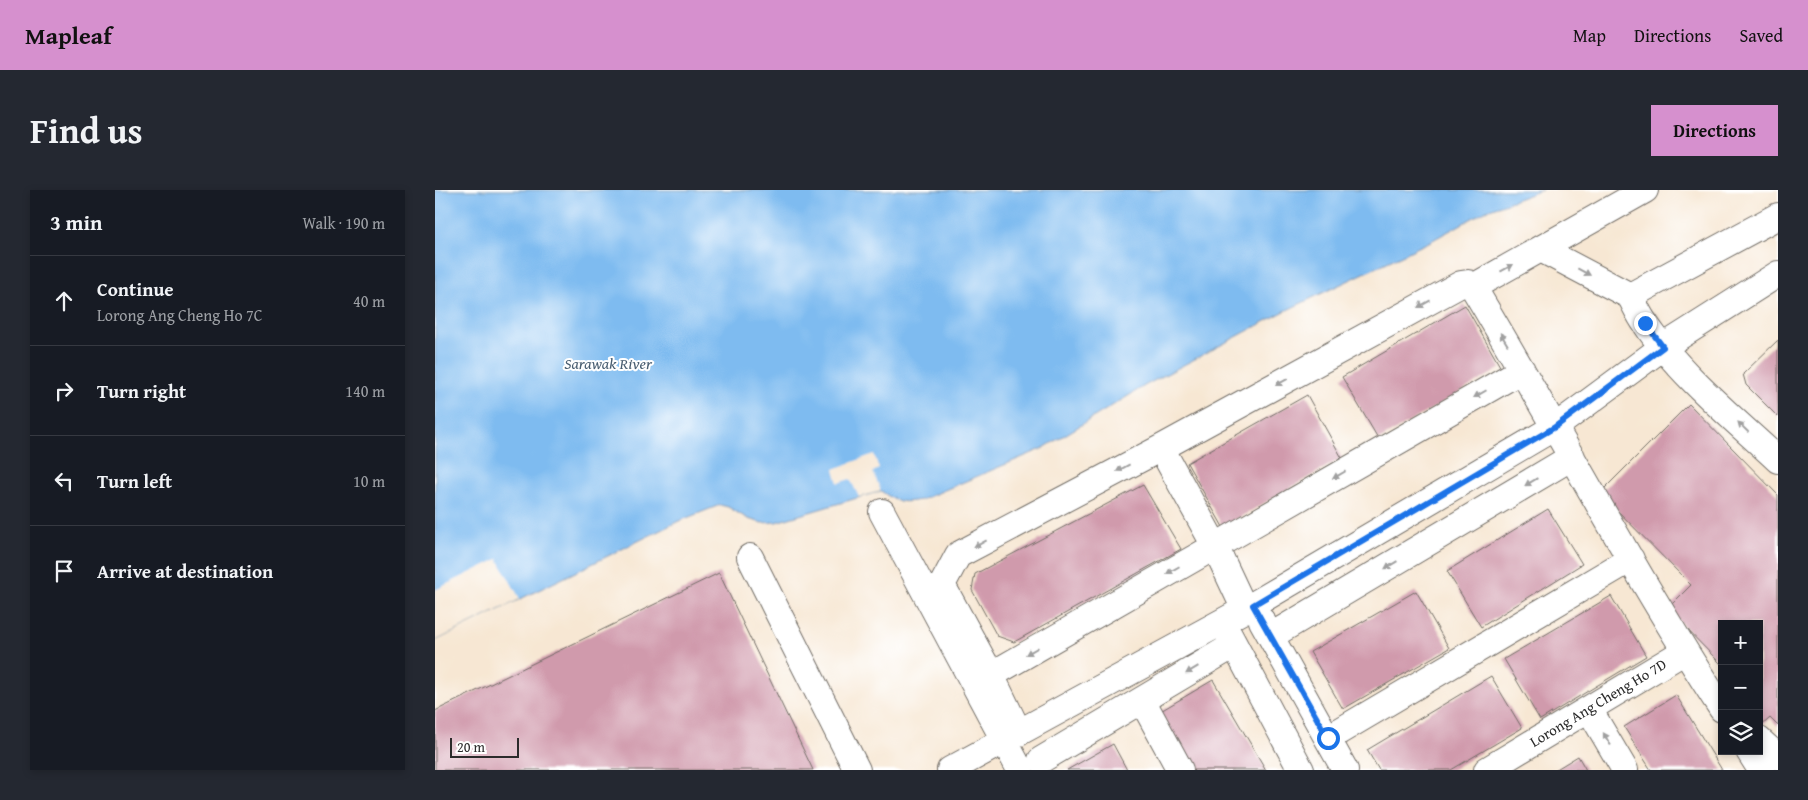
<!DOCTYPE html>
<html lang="en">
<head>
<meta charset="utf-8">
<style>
  :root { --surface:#171b24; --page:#242831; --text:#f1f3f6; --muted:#9ea1a6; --line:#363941; --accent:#d690ce }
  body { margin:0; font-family:"Gentium Book Plus",serif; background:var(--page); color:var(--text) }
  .controls { position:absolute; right:15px; bottom:15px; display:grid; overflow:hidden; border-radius:0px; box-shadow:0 2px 8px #0003 }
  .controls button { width:45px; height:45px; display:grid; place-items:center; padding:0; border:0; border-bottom:1px solid var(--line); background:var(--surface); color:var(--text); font:25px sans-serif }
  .scale { position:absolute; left:15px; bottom:12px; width:69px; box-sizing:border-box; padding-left:5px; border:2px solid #2b2b2b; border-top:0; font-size:14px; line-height:18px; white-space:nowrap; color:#2b2b2b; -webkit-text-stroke:4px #fff; paint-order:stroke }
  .stop { position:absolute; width:15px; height:15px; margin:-11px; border:4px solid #1a73e8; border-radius:50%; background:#fff }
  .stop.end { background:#1a73e8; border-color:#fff; box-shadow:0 1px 5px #0008 }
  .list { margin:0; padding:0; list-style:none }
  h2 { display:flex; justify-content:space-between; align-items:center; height:65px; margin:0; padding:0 20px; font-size:21px }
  h2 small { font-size:16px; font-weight:400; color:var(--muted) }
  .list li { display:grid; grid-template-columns:32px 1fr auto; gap:15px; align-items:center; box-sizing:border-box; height:90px; padding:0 20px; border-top:1px solid var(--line) }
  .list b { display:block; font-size:19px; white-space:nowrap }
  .list p { margin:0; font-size:16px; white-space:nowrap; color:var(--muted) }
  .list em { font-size:16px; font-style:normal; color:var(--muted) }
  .icon { flex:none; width:28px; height:28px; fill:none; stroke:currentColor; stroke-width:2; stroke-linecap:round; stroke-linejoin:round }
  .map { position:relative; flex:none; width:1343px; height:580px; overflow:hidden; border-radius:0px }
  header { display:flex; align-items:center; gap:30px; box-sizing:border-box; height:70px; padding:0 25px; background:var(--accent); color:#111 }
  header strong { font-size:24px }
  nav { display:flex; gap:28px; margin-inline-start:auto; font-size:18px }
  .intro { display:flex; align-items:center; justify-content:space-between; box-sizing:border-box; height:120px; padding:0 30px }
  h1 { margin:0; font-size:35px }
  .button { padding:12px 22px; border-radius:0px; background:var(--accent); color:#111; font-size:18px; font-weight:700 }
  main { display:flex; gap:30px; padding:0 30px }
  aside { flex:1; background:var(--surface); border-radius:0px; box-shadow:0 2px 8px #0003 }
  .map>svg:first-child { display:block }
</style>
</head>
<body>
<header>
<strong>Mapleaf</strong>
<nav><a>Map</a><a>Directions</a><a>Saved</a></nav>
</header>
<div class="intro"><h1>Find us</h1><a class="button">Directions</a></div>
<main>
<aside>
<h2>3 min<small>Walk · 190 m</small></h2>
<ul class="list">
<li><svg class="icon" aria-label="ahead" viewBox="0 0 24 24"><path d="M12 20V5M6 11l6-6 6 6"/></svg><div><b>Continue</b><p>Lorong Ang Cheng Ho 7C</p></div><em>40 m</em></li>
<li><svg class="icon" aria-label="right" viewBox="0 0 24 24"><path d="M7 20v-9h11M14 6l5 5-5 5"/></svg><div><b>Turn right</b></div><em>140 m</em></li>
<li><svg class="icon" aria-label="left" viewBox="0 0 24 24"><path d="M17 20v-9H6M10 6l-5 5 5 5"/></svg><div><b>Turn left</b></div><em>10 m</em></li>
<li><svg class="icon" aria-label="arrive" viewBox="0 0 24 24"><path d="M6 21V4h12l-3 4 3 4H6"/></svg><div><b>Arrive at destination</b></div></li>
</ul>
</aside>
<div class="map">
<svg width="1343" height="580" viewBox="0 0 1343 580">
  <rect width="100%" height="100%" fill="#fff"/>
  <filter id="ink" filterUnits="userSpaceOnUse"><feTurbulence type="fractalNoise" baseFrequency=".02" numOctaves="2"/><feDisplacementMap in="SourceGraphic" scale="10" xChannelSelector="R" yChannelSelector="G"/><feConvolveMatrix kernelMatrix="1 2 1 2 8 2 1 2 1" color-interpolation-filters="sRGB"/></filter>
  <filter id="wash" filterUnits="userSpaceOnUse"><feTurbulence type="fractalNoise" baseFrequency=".0096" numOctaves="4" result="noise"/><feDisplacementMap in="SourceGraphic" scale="20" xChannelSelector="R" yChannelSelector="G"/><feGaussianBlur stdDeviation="1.12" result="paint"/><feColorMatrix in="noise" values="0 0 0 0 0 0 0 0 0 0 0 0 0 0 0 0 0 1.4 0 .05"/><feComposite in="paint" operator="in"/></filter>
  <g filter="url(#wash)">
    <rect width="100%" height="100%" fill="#f7e7d3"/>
    <path fill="#7ebbf0" stroke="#54738e" d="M0,0H1107L1052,20L996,51L850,121L711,195L607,259L486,310C466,313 463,313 446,301L341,332L327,333L313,329L293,317L285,315L244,331L0,451Z"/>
    <path fill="#f7e7d3" d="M439,264L444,279L438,282L446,301L424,307L415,289L403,293L399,279Z
      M63,369L85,409L0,451V400Z"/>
    <g id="blocks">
      <path fill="#d09aac" d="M1030,115L1066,178L944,250L907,187Z
        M1343,150V227L1311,195L1308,184Z
        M872,205L907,268L788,337L752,273Z
        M1254,214L1343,305V536L1335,528L1324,538V434H1287V475L1232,419L1256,395L1165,303Z
        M708,295L746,359L579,452L562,446L537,400L540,384Z
        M1113,319L1147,374L1046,437L1012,381Z
        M284,383L378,580H0V521Z
        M981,401L1014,458L908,519L875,462Z
        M1176,406L1211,466L1105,530L1069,469Z
        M1056,486L1087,538L1016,580H944L932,560Z
        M778,490L831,580H758L724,522Z
        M1241,505L1287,580H1216L1189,537Z
        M678,554L692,580H632Z
        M1143,566L1151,580H1120Z"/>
    </g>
  </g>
  <g filter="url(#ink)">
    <use href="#blocks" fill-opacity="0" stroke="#726d66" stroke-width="1"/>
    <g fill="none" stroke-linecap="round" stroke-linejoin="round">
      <defs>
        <path id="minor" d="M1343,26L1195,106C1200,115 1204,125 1210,133C1243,183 1299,229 1343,270
          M1106,59L1195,106
          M1038,97L1210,0
          M726,258L780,356L810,420
          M447,322L585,580
          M315,367L422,580
          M827,431L910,580
          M791,439L866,580
          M836,446L1137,267
          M556,485L1087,180
          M707,510L745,580
          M1154,519L1190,580
          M584,543L556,485L507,395L523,365L726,258L1026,94L1033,93L1038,97C1122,237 1198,382 1287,519
          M893,548L1196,369
          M1324,550L1343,567
          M1314,561L1326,580
          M606,570L799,455
          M515,580L818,415L1120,237L1228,157L1343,84
          M1052,580L1250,461"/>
      </defs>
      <use href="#minor" stroke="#726d66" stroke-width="28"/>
      <use href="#minor" stroke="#fff" stroke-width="26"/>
    </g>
    <defs><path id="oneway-solid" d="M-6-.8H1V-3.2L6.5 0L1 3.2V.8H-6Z" transform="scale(1.25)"/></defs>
    <g fill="#a0a0a0">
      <use href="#oneway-solid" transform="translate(1072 78) rotate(-29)"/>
      <use href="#oneway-solid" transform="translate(1149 82) rotate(28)"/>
      <use href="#oneway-solid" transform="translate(989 114) rotate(151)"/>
      <use href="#oneway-solid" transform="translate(1069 149) rotate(-121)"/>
      <use href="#oneway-solid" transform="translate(847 192) rotate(151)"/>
      <use href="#oneway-solid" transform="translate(1045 204) rotate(150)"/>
      <use href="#oneway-solid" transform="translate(1308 237) rotate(-136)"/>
      <use href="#oneway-solid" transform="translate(688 278) rotate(152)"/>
      <use href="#oneway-solid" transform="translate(904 285) rotate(150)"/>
      <use href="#oneway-solid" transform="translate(1096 292) rotate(149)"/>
      <use href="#oneway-solid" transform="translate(545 354) rotate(152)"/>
      <use href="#oneway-solid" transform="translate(956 375) rotate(149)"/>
      <use href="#oneway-solid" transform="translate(738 380) rotate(150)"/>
      <use href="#oneway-solid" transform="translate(597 461) rotate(150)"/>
      <use href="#oneway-solid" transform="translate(757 480) rotate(149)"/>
      <use href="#oneway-solid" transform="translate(1172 549) rotate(-121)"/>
    </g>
  </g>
  <g fill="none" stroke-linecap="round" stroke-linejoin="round" filter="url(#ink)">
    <path stroke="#1a73e8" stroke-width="6" d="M893,548L818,415L1120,237L1228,157L1210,133"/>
  </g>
  <g text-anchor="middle" stroke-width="4" stroke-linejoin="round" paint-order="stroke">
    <g font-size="15" fill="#2b2b2b" stroke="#fff">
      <text transform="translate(1163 513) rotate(-31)" y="5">Lorong Ang Cheng Ho 7D</text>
    </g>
    <g font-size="16" font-style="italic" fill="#485d70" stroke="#fff">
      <text x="173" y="179">Sarawak River</text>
    </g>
  </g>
</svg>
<div class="controls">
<button>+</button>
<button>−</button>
<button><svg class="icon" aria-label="layers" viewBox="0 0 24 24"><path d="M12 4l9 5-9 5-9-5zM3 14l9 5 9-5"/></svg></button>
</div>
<div class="scale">20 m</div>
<div class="stop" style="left:893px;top:548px"></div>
<div class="stop end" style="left:1210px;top:133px"></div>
</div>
</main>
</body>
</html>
